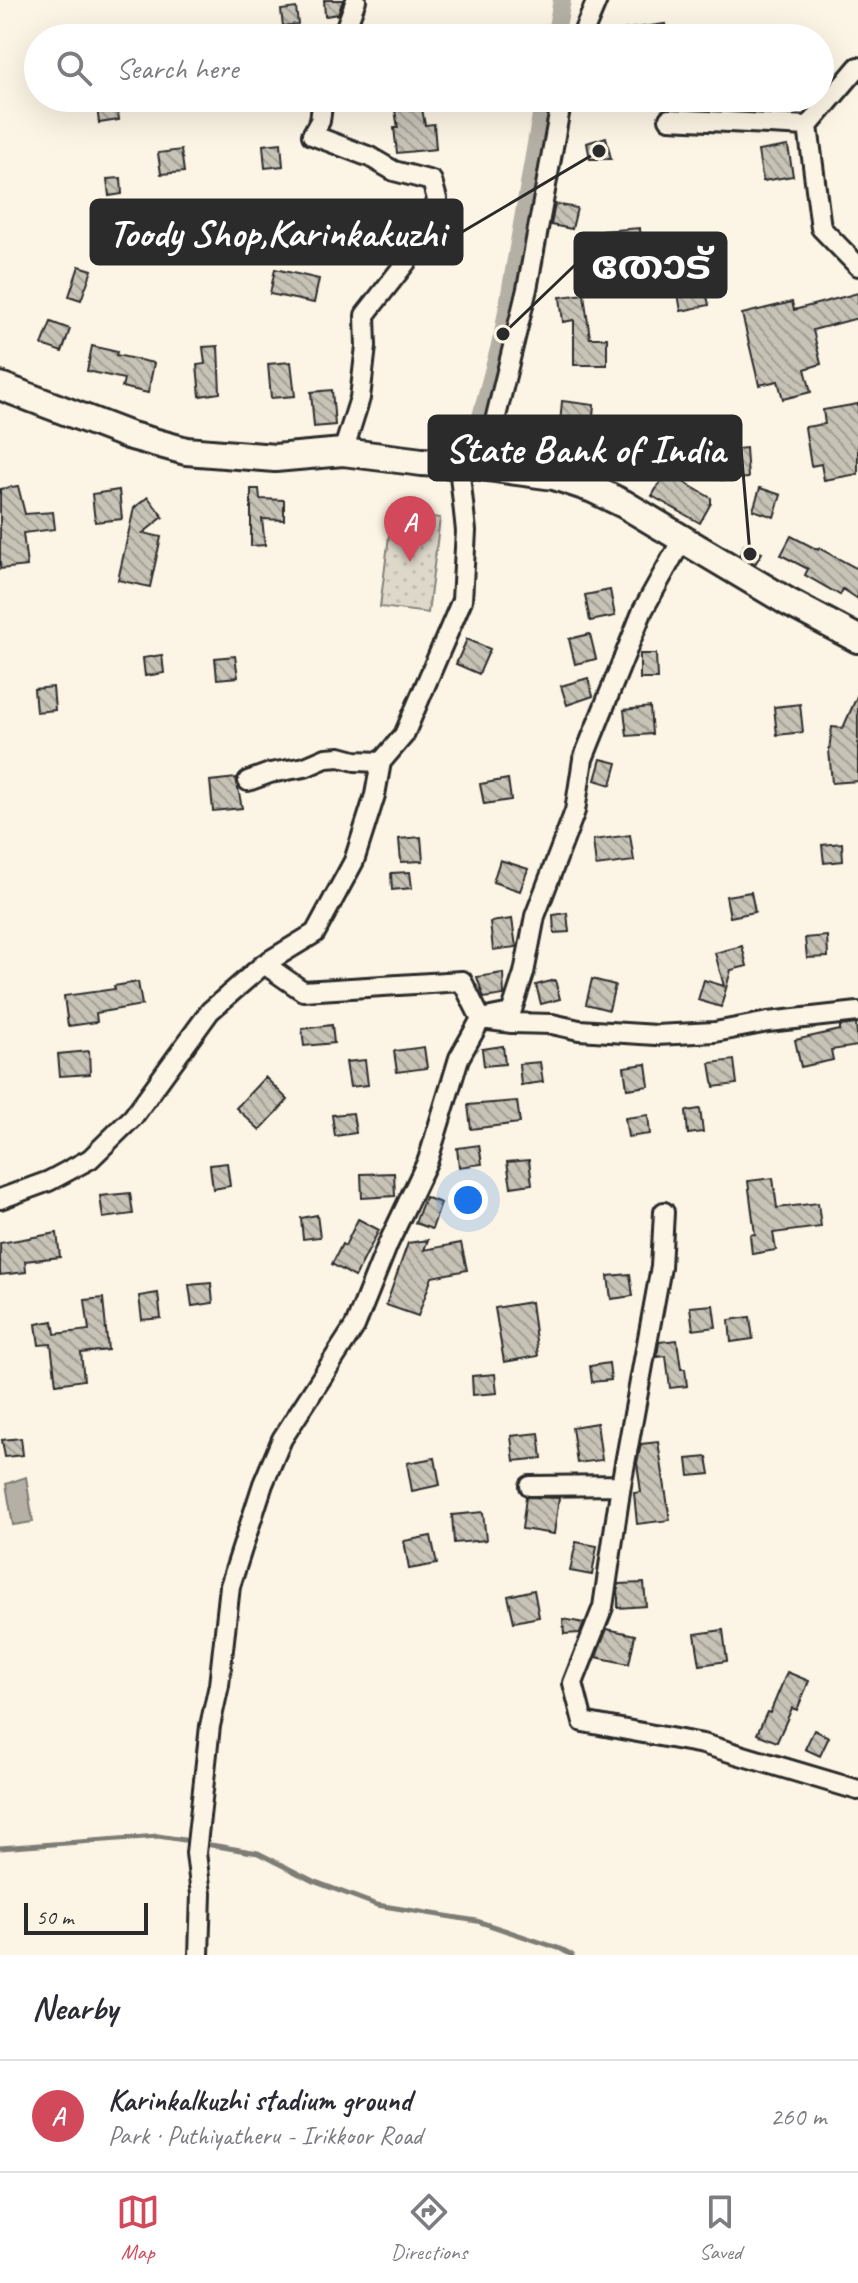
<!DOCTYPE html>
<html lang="en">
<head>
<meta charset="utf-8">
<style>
  :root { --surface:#fff; --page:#f7f7f7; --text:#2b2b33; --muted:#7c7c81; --line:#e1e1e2; --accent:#d1495b }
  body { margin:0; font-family:Caveat,"Noto Sans Malayalam",sans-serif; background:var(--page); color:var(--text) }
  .scale { position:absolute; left:24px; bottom:20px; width:124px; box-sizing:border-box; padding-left:8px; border:4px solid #2b2b2b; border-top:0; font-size:22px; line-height:28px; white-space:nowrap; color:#2b2b2b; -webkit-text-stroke:6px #fcf5e5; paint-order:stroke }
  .you { position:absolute; left:468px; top:1200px; width:28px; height:28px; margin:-20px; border:6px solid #fff; border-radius:50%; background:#1a73e8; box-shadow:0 0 0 12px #1a73e833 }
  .badge { display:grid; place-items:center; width:52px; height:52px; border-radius:50%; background:var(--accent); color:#fff; font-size:26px; font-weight:700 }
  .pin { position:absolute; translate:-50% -66px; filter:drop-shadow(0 2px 4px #0008) }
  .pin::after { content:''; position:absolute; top:42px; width:28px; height:24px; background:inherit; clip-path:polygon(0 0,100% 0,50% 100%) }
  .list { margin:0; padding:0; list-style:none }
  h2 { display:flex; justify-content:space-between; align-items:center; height:104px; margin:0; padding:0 32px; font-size:34px }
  h2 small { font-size:26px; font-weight:400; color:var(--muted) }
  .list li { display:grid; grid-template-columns:52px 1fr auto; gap:24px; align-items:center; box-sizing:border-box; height:112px; padding:0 32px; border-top:2px solid var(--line) }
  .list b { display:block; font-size:30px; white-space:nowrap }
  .list p { margin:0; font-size:26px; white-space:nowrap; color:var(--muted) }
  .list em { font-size:26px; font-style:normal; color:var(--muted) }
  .icon { flex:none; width:44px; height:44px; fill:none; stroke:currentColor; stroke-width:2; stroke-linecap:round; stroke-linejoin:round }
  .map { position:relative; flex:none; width:858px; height:1955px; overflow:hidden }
  .search { position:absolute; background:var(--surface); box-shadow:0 8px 32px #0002; left:24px; right:24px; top:24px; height:88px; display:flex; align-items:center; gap:20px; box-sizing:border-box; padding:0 28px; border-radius:44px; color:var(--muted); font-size:30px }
  .sheet { height:216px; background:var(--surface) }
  nav { display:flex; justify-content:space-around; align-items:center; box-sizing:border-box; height:112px; border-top:2px solid var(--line); background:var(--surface); font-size:22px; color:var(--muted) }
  nav a { display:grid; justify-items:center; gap:4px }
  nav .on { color:var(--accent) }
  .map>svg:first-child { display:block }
</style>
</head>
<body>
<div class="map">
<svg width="858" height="1955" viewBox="0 0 858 1955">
  <defs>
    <pattern id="grass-dots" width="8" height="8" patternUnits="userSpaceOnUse" patternTransform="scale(2)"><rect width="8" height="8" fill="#ded8ca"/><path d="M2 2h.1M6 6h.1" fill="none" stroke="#bfbaae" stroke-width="1.8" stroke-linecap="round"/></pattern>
    <pattern id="building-back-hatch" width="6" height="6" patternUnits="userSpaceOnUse" patternTransform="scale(2)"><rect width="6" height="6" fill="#c8c3b7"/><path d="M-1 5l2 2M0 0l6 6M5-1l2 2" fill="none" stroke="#a39f95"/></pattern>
  </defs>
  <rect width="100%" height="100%" fill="#fcf5e5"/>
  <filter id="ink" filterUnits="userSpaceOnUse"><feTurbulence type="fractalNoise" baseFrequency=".0125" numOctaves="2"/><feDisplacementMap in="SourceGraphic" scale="16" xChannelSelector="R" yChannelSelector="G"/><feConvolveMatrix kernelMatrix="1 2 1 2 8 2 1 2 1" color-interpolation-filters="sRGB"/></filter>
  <g filter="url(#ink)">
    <path fill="url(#grass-dots)" stroke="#84827a" stroke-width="2" d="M392,512L440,518L428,613L380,607Z"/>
    <path fill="#b4b0a5" stroke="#7d7b74" stroke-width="2" d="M26,1477L33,1522L13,1525L6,1484Z"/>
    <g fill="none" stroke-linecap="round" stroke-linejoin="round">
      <path stroke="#7d7b74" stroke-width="5" d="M211,1845L258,1853L313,1881L377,1905L477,1921L561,1949L572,1955
        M0,1848L158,1836L184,1840"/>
      <path stroke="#b4b0a5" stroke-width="18" d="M555,38L562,0
        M471,454L503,334L544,98"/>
    </g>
    <path fill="url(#building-back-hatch)" stroke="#2b2b2b" stroke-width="2" d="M324,0H343L338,14L325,16Z
      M296,8L298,24L283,26L281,10Z
      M665,24L667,38H622V30Z
      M393,98H420L425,125L434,124L436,149L397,153L394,128H398Z
      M740,98H762L763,111H741Z
      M117,103L119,120L99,123L97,106Z
      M606,137L611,159H590L587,143Z
      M281,143L283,166L265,168L263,145Z
      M788,146L793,176L763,181L758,151Z
      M181,150L184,172L161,174L158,153Z
      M121,178L122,194L109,196L107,179Z
      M555,204L577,208L572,229L551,225Z
      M640,228L642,255L604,257L603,231Z
      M79,266L92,270L81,300L69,296Z
      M275,269L319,279L314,303L270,294Z
      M704,282L709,305L681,311L677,288Z
      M858,293V318L813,330L821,364L805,369L811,392L783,399L778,381L759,385L742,314L792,302L794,310Z
      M584,294L590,338H607V365H574V320L563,322L560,297Z
      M51,322L70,329L62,352L42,345Z
      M92,346L117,352L116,355L154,363L148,393L122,387L124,379L87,371Z
      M218,346L220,393L200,396L197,365L205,364L203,347Z
      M291,362L295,396L271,398L268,364Z
      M332,390L335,425L314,427L311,392Z
      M562,401L594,405L592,428L560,424Z
      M858,404V474L824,480L821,464L811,466L805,427L825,424L823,410Z
      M746,448L748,478L721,480L719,451Z
      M666,472L711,498V503L700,523L652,496Z
      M18,486L25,514L53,512L55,529L23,533L27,566L0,569V489Z
      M760,488L781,495L774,517L753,510Z
      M251,489H259L260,499L284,500V520L262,519L265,545L251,546Z
      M119,490L122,519L95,522L92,494Z
      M148,497L163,517L143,533L161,537L150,587L118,580L134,508Z
      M791,536L818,550L819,548L858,569V599L843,589L840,595L805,575L808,569L781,555Z
      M744,545L762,553L755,564L740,554Z
      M610,590L615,616L590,621L585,595Z
      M590,634L596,659L575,664L569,639Z
      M467,639L490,649L479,674L456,664Z
      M640,654H656L657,679H640Z
      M162,655L164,673L145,676L143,658Z
      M235,656L238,677L217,679L215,658Z
      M588,678L593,696L567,705L561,686Z
      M53,687L55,710L36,712L34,689Z
      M858,694V781L832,783L829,750L832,727L843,728Z
      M800,704L803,732L777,735L774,707Z
      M650,707L652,734L627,736L624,710Z
      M601,759L617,763L611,785L595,780Z
      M236,778L242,808L213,811L210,781Z
      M508,779L511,800L484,804L480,784Z
      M630,835L634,861L596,866L593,840Z
      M421,837L423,861L401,862L399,839Z
      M842,843L843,861L824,863L822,845Z
      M500,860L528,869L520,891L493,882Z
      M410,872L412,888L392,890L391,873Z
      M751,892L755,912L730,917L726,896Z
      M567,913L569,932L554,933L553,915Z
      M512,919L516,947L493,950L490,922Z
      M827,936L828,957L807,958L805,938Z
      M742,946L747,966L731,970L721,1007L698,1000L704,980L724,986L715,953Z
      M503,973L504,995L484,998L477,977Z
      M592,979L615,985L609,1010L586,1004Z
      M555,980L560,999L541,1004L536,985Z
      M138,982L142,1005L96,1013L97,1022L68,1026L64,996L115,989L114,986Z
      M856,1024L858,1046L831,1050L833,1060L801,1067L795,1040L840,1030V1026Z
      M332,1025L334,1043L304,1046L302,1029Z
      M503,1046L505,1064L484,1066L482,1049Z
      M424,1047L427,1068L397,1072L394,1051Z
      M89,1051L90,1074L60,1076L58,1054Z
      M365,1060L368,1085L350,1087L346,1062Z
      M734,1060L737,1084L714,1087L710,1063Z
      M540,1062L543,1082L521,1085L519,1064Z
      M646,1064L649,1086L627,1089L624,1067Z
      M265,1077L288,1100L260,1130L236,1108Z
      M517,1101L520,1123L471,1129L468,1105Z
      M700,1109L703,1132L688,1134L686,1111Z
      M353,1113L356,1133L335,1136L332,1115Z
      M648,1115L650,1134L628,1137L625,1118Z
      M479,1145L482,1164L459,1167L457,1148Z
      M529,1160L532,1184L511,1187L507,1162Z
      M227,1163L230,1186L213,1189L210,1165Z
      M394,1173L395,1196L362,1198L361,1174Z
      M773,1178L777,1208L818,1203L821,1227L773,1233L776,1250L752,1254L750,1235L755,1234L748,1181Z
      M130,1193L133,1214L103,1218L100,1196Z
      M425,1197L441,1203L432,1229L415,1223Z
      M317,1215L320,1237L303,1239L301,1218Z
      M358,1219L379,1230L355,1277L332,1264L342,1244L345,1246Z
      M57,1233L60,1257L25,1261L26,1272L0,1275V1243Z
      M428,1240L424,1250L461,1243L467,1270L432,1277L418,1316L386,1305L408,1243Z
      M630,1274L633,1296L611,1299L608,1276Z
      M211,1283L213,1303L192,1306L189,1285Z
      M158,1293L161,1318L142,1320L139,1296Z
      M103,1298L108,1350L81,1353L84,1380L56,1384L51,1344L39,1345L36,1324L53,1321L55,1334L89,1330L85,1300Z
      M531,1302L538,1356L504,1362L495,1308Z
      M713,1305L716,1327L693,1330L690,1307Z
      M750,1317L753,1339L731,1342L729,1320Z
      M677,1340L681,1369H685L687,1386L670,1388L666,1356L657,1357L659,1342Z
      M609,1363L611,1380L592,1382L590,1366Z
      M495,1374L497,1393L473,1395L472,1376Z
      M597,1423L602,1460L577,1463L572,1427Z
      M539,1433L542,1458L514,1461L511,1436Z
      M21,1438L23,1455L5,1457L2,1440Z
      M658,1442L670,1520L637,1524L634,1493L641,1492L637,1463L641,1444Z
      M707,1457L710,1474L689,1476L687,1459Z
      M435,1458L440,1485L412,1491L407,1463Z
      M526,1497L559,1498L554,1534L522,1529Z
      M483,1512L486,1540L454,1543L452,1515Z
      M431,1536L437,1564L409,1569L404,1541Z
      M576,1542L597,1546L592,1575L570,1571Z
      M644,1583L646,1606L618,1608V1584Z
      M534,1590L539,1617L514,1622L508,1596Z
      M563,1619L584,1623L580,1633L564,1634Z
      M607,1629L635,1635L629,1664L596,1657Z
      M723,1630L727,1661L700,1665L695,1634Z
      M787,1672L809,1681L797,1710L792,1708L777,1742L757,1734L767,1712L770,1713Z
      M814,1730L829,1737L820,1756L805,1749Z"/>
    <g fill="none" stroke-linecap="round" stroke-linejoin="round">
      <defs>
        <path id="street" d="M342,38L356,0
          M581,38L597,0
          M858,67L808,126L821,228L858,266
          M323,98L320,121L312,135L370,157L394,171L432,181L437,199L433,216L414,252L365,315L366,346L360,398L343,452
          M669,119L808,126
          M484,466L527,289L562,98
          M248,781L270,773L305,767L326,758L340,757L355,761L381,762
          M264,964L303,991L462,981L481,1019L512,1023L552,1024L579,1030L656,1035L715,1032L768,1022L858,1012
          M0,1199L49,1181L90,1159L133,1117L210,1011L264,964L315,933L354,861L375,795L381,762L404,735L462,600L466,531L459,466
          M664,1212L661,1267L621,1485L603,1607L573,1683L583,1722L703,1744L858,1790
          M530,1486L621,1485
          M199,1955L201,1894L196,1853L210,1726L219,1685L230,1586L263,1484L282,1439L355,1326L388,1244L428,1160L459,1058L481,1019L511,1013L524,973L535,916L575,811L583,759L643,610L682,540"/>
        <path id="secondary" d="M0,386L128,435L186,451L275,458L343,452L422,462L473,465L554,476L593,489L624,504L788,602L858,639"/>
      </defs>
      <use href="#street" stroke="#2b2b2b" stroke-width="24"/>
      <use href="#secondary" stroke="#2b2b2b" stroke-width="32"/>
      <use href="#street" stroke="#fcf5e5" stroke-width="18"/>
      <use href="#secondary" stroke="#fcf5e5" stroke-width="26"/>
    </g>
  </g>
  <path fill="none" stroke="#2b2b2b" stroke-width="3" d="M599 151L462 232M503 334L575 265M750 554L741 448"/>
  <g fill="#2b2b2b" stroke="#fcf5e5" stroke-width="3">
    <circle cx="599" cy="151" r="8"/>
    <circle cx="503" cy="334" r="8"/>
    <circle cx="750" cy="554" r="8"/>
  </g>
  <g fill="#2b2b2b" stroke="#2b2b2b" stroke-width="3">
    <rect x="91" y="200" width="371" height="64" rx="8"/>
    <rect x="575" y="233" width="151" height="64" rx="8"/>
    <rect x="429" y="416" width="312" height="64" rx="8"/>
  </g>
  <g font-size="40" text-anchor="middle" font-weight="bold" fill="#fff">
    <text x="277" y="246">Toody Shop,Karinkakuzhi</text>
    <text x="651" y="279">തോട്</text>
    <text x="585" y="462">State Bank of India</text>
  </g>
</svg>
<div class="scale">50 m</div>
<div class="you"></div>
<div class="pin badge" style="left:410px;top:562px">A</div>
<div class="search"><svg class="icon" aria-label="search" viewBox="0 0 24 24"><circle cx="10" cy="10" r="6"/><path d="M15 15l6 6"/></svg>Search here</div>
</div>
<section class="sheet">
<h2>Nearby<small></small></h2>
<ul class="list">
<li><span class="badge">A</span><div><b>Karinkalkuzhi stadium ground</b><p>Park · Puthiyatheru - Irikkoor Road</p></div><em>260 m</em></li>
</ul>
</section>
<nav>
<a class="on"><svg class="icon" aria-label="map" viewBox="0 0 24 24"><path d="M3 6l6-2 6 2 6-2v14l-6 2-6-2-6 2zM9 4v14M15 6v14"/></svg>Map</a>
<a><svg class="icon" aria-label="directions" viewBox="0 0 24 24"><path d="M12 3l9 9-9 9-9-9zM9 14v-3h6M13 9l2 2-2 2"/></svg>Directions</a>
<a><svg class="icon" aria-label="saved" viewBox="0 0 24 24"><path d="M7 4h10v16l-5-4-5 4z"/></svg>Saved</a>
</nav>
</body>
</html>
